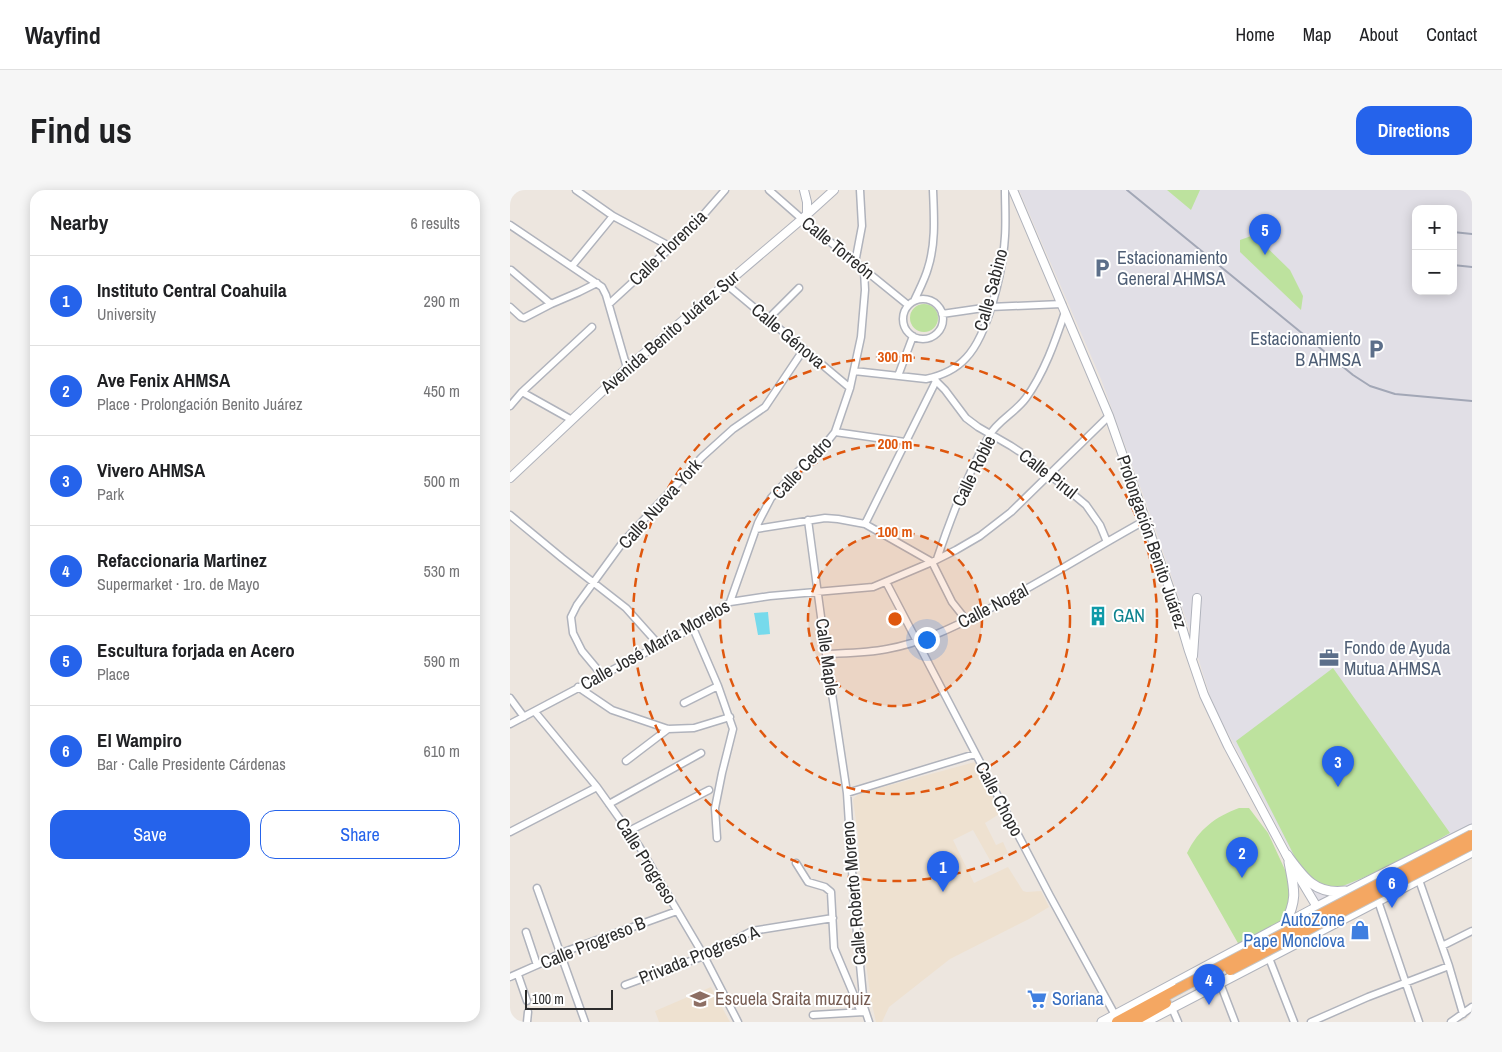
<!DOCTYPE html>
<html lang="en">
<head>
<meta charset="utf-8">
<style>
  :root { --surface:#fff; --page:#f6f6f6; --text:#202124; --muted:#757577; --line:#e0e0e0; --accent:#2563eb }
  body { margin:0; font-family:"Archivo Narrow",sans-serif; background:var(--page); color:var(--text) }
  .controls { position:absolute; right:15px; top:15px; display:grid; overflow:hidden; border-radius:10px; box-shadow:0 2px 12px #0003 }
  .controls button { width:45px; height:45px; display:grid; place-items:center; padding:0; border:0; border-bottom:1px solid var(--line); background:var(--surface); color:var(--text); font:25px sans-serif }
  .scale { position:absolute; left:15px; bottom:12px; width:88px; box-sizing:border-box; padding-left:5px; border:2px solid #2c2c2c; border-top:0; font-size:14px; line-height:18px; white-space:nowrap; color:#2c2c2c; -webkit-text-stroke:4px #fff; paint-order:stroke }
  .you { position:absolute; left:416px; top:449px; width:18px; height:18px; margin:-12px; border:4px solid #fff; border-radius:50%; background:#1a73e8; box-shadow:0 0 0 8px #1a73e833 }
  .badge { display:grid; place-items:center; width:32px; height:32px; border-radius:50%; background:var(--accent); color:#fff; font-size:16px; font-weight:700 }
  .pin { position:absolute; translate:-50% -41px; filter:drop-shadow(0 1px 2px #0008) }
  .pin::after { content:''; position:absolute; top:26px; width:18px; height:15px; background:inherit; clip-path:polygon(0 0,100% 0,50% 100%) }
  .list { margin:0; padding:0; list-style:none }
  h2 { display:flex; justify-content:space-between; align-items:center; height:65px; margin:0; padding:0 20px; font-size:21px }
  h2 small { font-size:16px; font-weight:400; color:var(--muted) }
  .list li { display:grid; grid-template-columns:32px 1fr auto; gap:15px; align-items:center; box-sizing:border-box; height:90px; padding:0 20px; border-top:1px solid var(--line) }
  .list b { display:block; font-size:19px; white-space:nowrap }
  .list p { margin:0; font-size:16px; white-space:nowrap; color:var(--muted) }
  .list em { font-size:16px; font-style:normal; color:var(--muted) }
  .actions { display:flex; gap:10px; padding:15px 20px }
  .actions a { flex:1; padding:11px 0; border:1px solid var(--accent); border-radius:15px; text-align:center; font-size:18px; color:var(--accent) }
  .actions .main { background:var(--accent); color:#fff }
  .map { position:relative; flex:none; width:962px; height:832px; overflow:hidden; border-radius:15px }
  header { display:flex; align-items:center; gap:30px; box-sizing:border-box; height:70px; padding:0 25px; background:var(--surface); border-bottom:1px solid var(--line) }
  header strong { font-size:24px }
  nav { display:flex; gap:28px; margin-inline-start:auto; font-size:18px }
  .intro { display:flex; align-items:center; justify-content:space-between; box-sizing:border-box; height:120px; padding:0 30px }
  h1 { margin:0; font-size:35px }
  .button { padding:12px 22px; border-radius:15px; background:var(--accent); color:#fff; font-size:18px; font-weight:700 }
  main { display:flex; gap:30px; padding:0 30px }
  aside { flex:1; background:var(--surface); border-radius:15px; box-shadow:0 2px 12px #0003 }
  .map>svg:first-child { display:block }
</style>
</head>
<body>
<header>
<strong>Wayfind</strong>
<nav><a>Home</a><a>Map</a><a>About</a><a>Contact</a></nav>
</header>
<div class="intro"><h1>Find us</h1><a class="button">Directions</a></div>
<main>
<aside>
<h2>Nearby<small>6 results</small></h2>
<ul class="list">
<li><span class="badge">1</span><div><b>Instituto Central Coahuila</b><p>University</p></div><em>290 m</em></li>
<li><span class="badge">2</span><div><b>Ave Fenix AHMSA</b><p>Place · Prolongación Benito Juárez</p></div><em>450 m</em></li>
<li><span class="badge">3</span><div><b>Vivero AHMSA</b><p>Park</p></div><em>500 m</em></li>
<li><span class="badge">4</span><div><b>Refaccionaria Martinez</b><p>Supermarket · 1ro. de Mayo</p></div><em>530 m</em></li>
<li><span class="badge">5</span><div><b>Escultura forjada en Acero</b><p>Place</p></div><em>590 m</em></li>
<li><span class="badge">6</span><div><b>El Wampiro</b><p>Bar · Calle Presidente Cárdenas</p></div><em>610 m</em></li>
</ul>
<div class="actions"><a class="main">Save</a><a>Share</a></div>
</aside>
<div class="map">
<svg width="962" height="832" viewBox="0 0 962 832">
  <rect width="100%" height="100%" fill="#ede6df"/>
  <path fill="#e1dfe6" fill-rule="evenodd" d="M509,0H962V650L815,726L710,528L700,506L674,423L643,332L591,189ZM906,19H943V101H906Z"/>
  <path fill="#eee1d0" d="M465,572L491,623L475,633L486,655L493,652L498,663L481,672L463,640L443,650L464,693L498,677L513,701L517,702L531,701L539,717L519,729L440,769L379,817L372,832H366L361,810L355,766L348,644L343,610L345,607L351,603Z
    M201,797L220,832H149L145,821Z"/>
  <path fill="#bde29e" d="M657,0H690L681,20Z
    M744,45L780,80L793,106L791,120L730,62V50Z
    M400 128a14 14 0 1 1 28 0a14 14 0 1 1-28 0Z
    M823,478L940,643L882,676L818,702L795,687L726,551Z
    M729,618H739L758,643L782,695L776,726L771,732L729,755L677,663C689,639 705,627 729,618Z"/>
  <path fill="#76daec" d="M258,422L260,444L248,445L244,423Z"/>
  <g fill="none" stroke-linecap="round" stroke-linejoin="round">
    <defs>
      <path id="minor" d="M66,0L103,26L161,57
        M259,0L292,29L398,115
        M0,35L92,97L96,105L117,178
        M345,73L352,36L350,0
        M62,76L103,26
        M1,80L41,114
        M216,94L340,198
        M393 129a20 20 0 1 1 40 0a20 20 0 1 1-40 0Z
        M404,111C409,100 415,89 418,78C426,53 424,26 423,0
        M99,114L161,57L195,23L215,0
        M0,117L11,127L14,128L41,114L69,102L87,93
        M432,124L480,117L552,114
        M258,129L289,98
        M344,181L416,189C430,186 446,179 456,168C479,144 493,79 495,46C496,31 495,15 495,0
        M388,186L403,146
        M423,188L435,200L456,228L468,237L501,256L521,269L576,315L590,335L597,352
        M12,202L62,230
        M0,216L12,202L82,137
        M325,242L395,252
        M0,325L52,368L116,418L150,456
        M298,330L316,464L337,603L344,711L354,817L359,832
        M355,334L426,191
        M246,339L315,328L328,329L355,334L422,372L442,412L457,431
        M427,369C441,327 457,285 479,246C487,231 505,223 516,208C534,183 545,152 555,122
        M376,392L540,706L605,825
        M220,412L248,333L261,308L271,297L309,262L325,242L340,198L351,147L355,100L354,80
        M183,438L208,496L223,539L212,583L205,618L207,648
        M316,464C336,463 357,463 377,459C411,453 442,438 473,422C529,394 581,360 636,330
        M92,485L72,461L63,443L61,427L67,415L113,352L192,267L223,239L255,217L294,159
        M68,497L102,520L158,539L184,538L220,527
        M0,508L14,527
        M174,513L208,496
        M25,522L87,597L129,656L194,766L228,832
        M0,534L178,440L220,412L260,406L363,397L422,372L446,360L470,346L501,322L599,226
        M116,571L158,539
        M337,603L465,564
        M99,614L191,563
        M119,641L199,600
        M0,642L87,597
        M286,673L298,692L315,697L321,702L324,758L351,822
        M909,690L939,776L953,824
        M27,698L75,832
        M868,711L909,832
        M16,742L27,775
        M932,756L962,741
        M759,768L784,832
        M8,785L17,811
        M0,787L27,775L51,763L167,721
        M710,793L725,832
        M115,795L194,766L242,741L323,728
        M662,818L668,832
        M303,825L354,822
        M17,832L18,822
        M801,832L858,807L939,776
        M941,832L962,817"/>
      <path id="tertiary" d="M294,0L297,12V25
        M503,0L599,226L665,414L679,461L694,505L718,556L779,670
        M0,288L117,178L292,29L324,0
        M683,466L687,408
        M786,682L810,722"/>
      <path id="secondary" d="M777,665C793,687 805,705 835,701
        M775,734C788,708 784,699 779,672
        M592,832L807,717L962,639
        M635,832L962,662"/>
      <path id="trunk" d="M607,832L668,799
        M622,832L656,813"/>
    </defs>
    <use href="#minor" stroke="#b0b3bc" stroke-width="9"/>
    <use href="#tertiary" stroke="#b0b3bc" stroke-width="10"/>
    <use href="#secondary" stroke="#b0b3bc" stroke-width="11"/>
    <use href="#trunk" stroke="#c4c4c4" stroke-width="12"/>
    <use href="#minor" stroke="#fff" stroke-width="6"/>
    <use href="#tertiary" stroke="#fff" stroke-width="8"/>
    <use href="#secondary" stroke="#fff" stroke-width="9"/>
    <use href="#trunk" stroke="#f4a762" stroke-width="10"/>
    <path stroke="#a2a7b6" stroke-width="2" d="M617,0L843,185L860,196L885,204L962,211
      M943,42L962,44
      M943,75L962,77"/>
    <defs>
      <path id="trunk-bridge" d="M720,780L962,654
        M668,799L962,645"/>
    </defs>
    <use href="#trunk-bridge" stroke="#c4c4c4" stroke-width="12" stroke-linecap="butt"/>
    <use href="#trunk-bridge" stroke="#f4a762" stroke-width="10"/>
  </g>
  <circle cx="385" cy="429" r="87" fill="#df570e" fill-opacity=".12"/>
  <g fill="none" stroke="#df570e" stroke-width="2.5" stroke-dasharray="9 6">
    <circle cx="385" cy="429" r="87"/>
    <circle cx="385" cy="429" r="175"/>
    <circle cx="385" cy="429" r="262"/>
  </g>
  <defs>
    <symbol id="parking-bare" viewBox="-9 -9 18 18"><path d="M-3.5-5.5H1a3.5 3.5 0 0 1 0 7H-1V5.5H-3.5ZM-1-3.4V-.6H.8a1.4 1.4 0 0 0 0-2.8Z" fill="#5c6f8a" stroke="#fff" stroke-width="2.5" paint-order="stroke"/></symbol>
    <symbol id="building-bare" viewBox="-9 -9 18 18"><path d="M-4-6H4V6H1V3H-1V6H-4ZM-2.5-4.3h1.7v1.8h-1.7ZM.8-4.3h1.7v1.8H.8ZM-2.5-1h1.7V.8h-1.7ZM.8-1h1.7V.8H.8Z" fill="#0f9aa8" stroke="#fff" stroke-width="2.5" paint-order="stroke"/></symbol>
    <symbol id="office-bare" viewBox="-9 -9 18 18"><path d="M-6-3h4V-5.5h4V-3h4V5H-6ZM-1-4.5V-3h2v-1.5ZM-6 0V1H6V0Z" fill="#5c6f8a" stroke="#fff" stroke-width="2.5" paint-order="stroke"/></symbol>
    <symbol id="shop-bare" viewBox="-9 -9 18 18"><path d="M-5-2.5h2.3a2.7 3.5 0 0 1 5.4 0H5L5.5 6h-11ZM-1.5-2.5h3a1.5 2.3 0 0 0-3 0Z" fill="#3f7fe0" stroke="#fff" stroke-width="2.5" paint-order="stroke"/></symbol>
    <symbol id="school-bare" viewBox="-9 -9 18 18"><path d="M0-5L7-2L0 1L-7-2ZM-4 1L0 2.5L4 1V4Q0 6-4 4Z" fill="#8d6e63" stroke="#fff" stroke-width="2.5" paint-order="stroke"/></symbol>
    <symbol id="supermarket-bare" viewBox="-9 -9 18 18"><path d="M-6-5.5h2.5l.6 2H6L4.5 2H-2.5L-4.4-4H-6ZM-1.5 3.2a1.3 1.3 0 1 0 .1 0ZM3 3.2a1.3 1.3 0 1 0 .1 0Z" fill="#3f7fe0" stroke="#fff" stroke-width="2.5" paint-order="stroke"/></symbol>
  </defs>
  <g fill-rule="evenodd">
    <use href="#parking-bare" x="578" y="64" width="28" height="28"/>
    <use href="#parking-bare" x="852" y="145" width="28" height="28"/>
    <use href="#building-bare" x="574" y="412" width="28" height="28"/>
    <use href="#office-bare" x="805" y="454" width="28" height="28"/>
    <use href="#shop-bare" x="836" y="726" width="28" height="28"/>
    <use href="#school-bare" x="176" y="795" width="28" height="28"/>
    <use href="#supermarket-bare" x="513" y="795" width="28" height="28"/>
  </g>
  <g text-anchor="middle" stroke-width="4" stroke-linejoin="round" paint-order="stroke">
    <g font-size="18" fill="#2c2c2c" stroke="#fff">
      <text transform="translate(158 58) rotate(-44)" y="6">Calle Florencia</text>
      <text transform="translate(328 58) rotate(39)" y="6">Calle Torreón</text>
      <text transform="translate(481 100) rotate(-75)" y="6">Calle Sabino</text>
      <text transform="translate(160 142) rotate(-41)" y="6">Avenida Benito Juárez Sur</text>
      <text transform="translate(278 146) rotate(40)" y="6">Calle Génova</text>
      <text transform="translate(292 278) rotate(-47)" y="6">Calle Cedro</text>
      <text transform="translate(464 281) rotate(-64)" y="6">Calle Roble</text>
      <text transform="translate(538 284) rotate(38)" y="6">Calle Pirul</text>
      <text transform="translate(150 314) rotate(-48)" y="6">Calle Nueva York</text>
      <text transform="translate(642 352) rotate(71)" y="6">Prolongación Benito Juárez</text>
      <text transform="translate(483 416) rotate(-27)" y="6">Calle Nogal</text>
      <text transform="translate(145 455) rotate(-29)" y="6">Calle José María Morelos</text>
      <text transform="translate(317 467) rotate(82)" y="6">Calle Maple</text>
      <text transform="translate(489 609) rotate(62)" y="6">Calle Chopo</text>
      <text transform="translate(136 671) rotate(58)" y="6">Calle Progreso</text>
      <text transform="translate(344 703) rotate(-95)" y="6">Calle Roberto Moreno</text>
      <text transform="translate(83 753) rotate(-22)" y="6">Calle Progreso B</text>
      <text transform="translate(189 765) rotate(-22)" y="6">Privada Progreso A</text>
    </g>
    <g font-size="18" fill="#4e5e75" stroke="#fff" text-anchor="start">
      <text x="607" y="74">Estacionamiento<tspan x="607" dy="21">General AHMSA</tspan></text>
      <text x="851" y="155" text-anchor="end">Estacionamiento<tspan x="851" dy="21">B AHMSA</tspan></text>
      <text x="834" y="464">Fondo de Ayuda<tspan x="834" dy="21">Mutua AHMSA</tspan></text>
    </g>
    <g font-size="18" fill="#0d838f" stroke="#fff" text-anchor="start">
      <text x="603" y="432">GAN</text>
    </g>
    <g font-size="18" fill="#366cbe" stroke="#fff" text-anchor="end">
      <text x="835" y="736">AutoZone<tspan x="835" dy="21">Pape Monclova</tspan></text>
      <text x="542" y="815" text-anchor="start">Soriana</text>
    </g>
    <g font-size="18" fill="#785e54" stroke="#fff" text-anchor="start">
      <text x="205" y="815">Escuela Sraita muzquiz</text>
    </g>
  </g>
  <circle cx="385" cy="429" r="8" fill="#df570e" stroke="#fff" stroke-width="2.5"/>
  <g font-size="15" text-anchor="middle" font-weight="bold" fill="#df570e" stroke="#fff" stroke-width="4" stroke-linejoin="round" paint-order="stroke">
    <text x="385" y="172">300 m</text>
    <text x="385" y="259">200 m</text>
    <text x="385" y="347">100 m</text>
  </g>
</svg>
<div class="controls">
<button>+</button>
<button>−</button>
</div>
<div class="scale">100 m</div>
<div class="you"></div>
<div class="pin badge" style="left:433px;top:702px">1</div>
<div class="pin badge" style="left:732px;top:688px">2</div>
<div class="pin badge" style="left:828px;top:597px">3</div>
<div class="pin badge" style="left:699px;top:815px">4</div>
<div class="pin badge" style="left:755px;top:65px">5</div>
<div class="pin badge" style="left:882px;top:718px">6</div>
</div>
</main>
</body>
</html>
